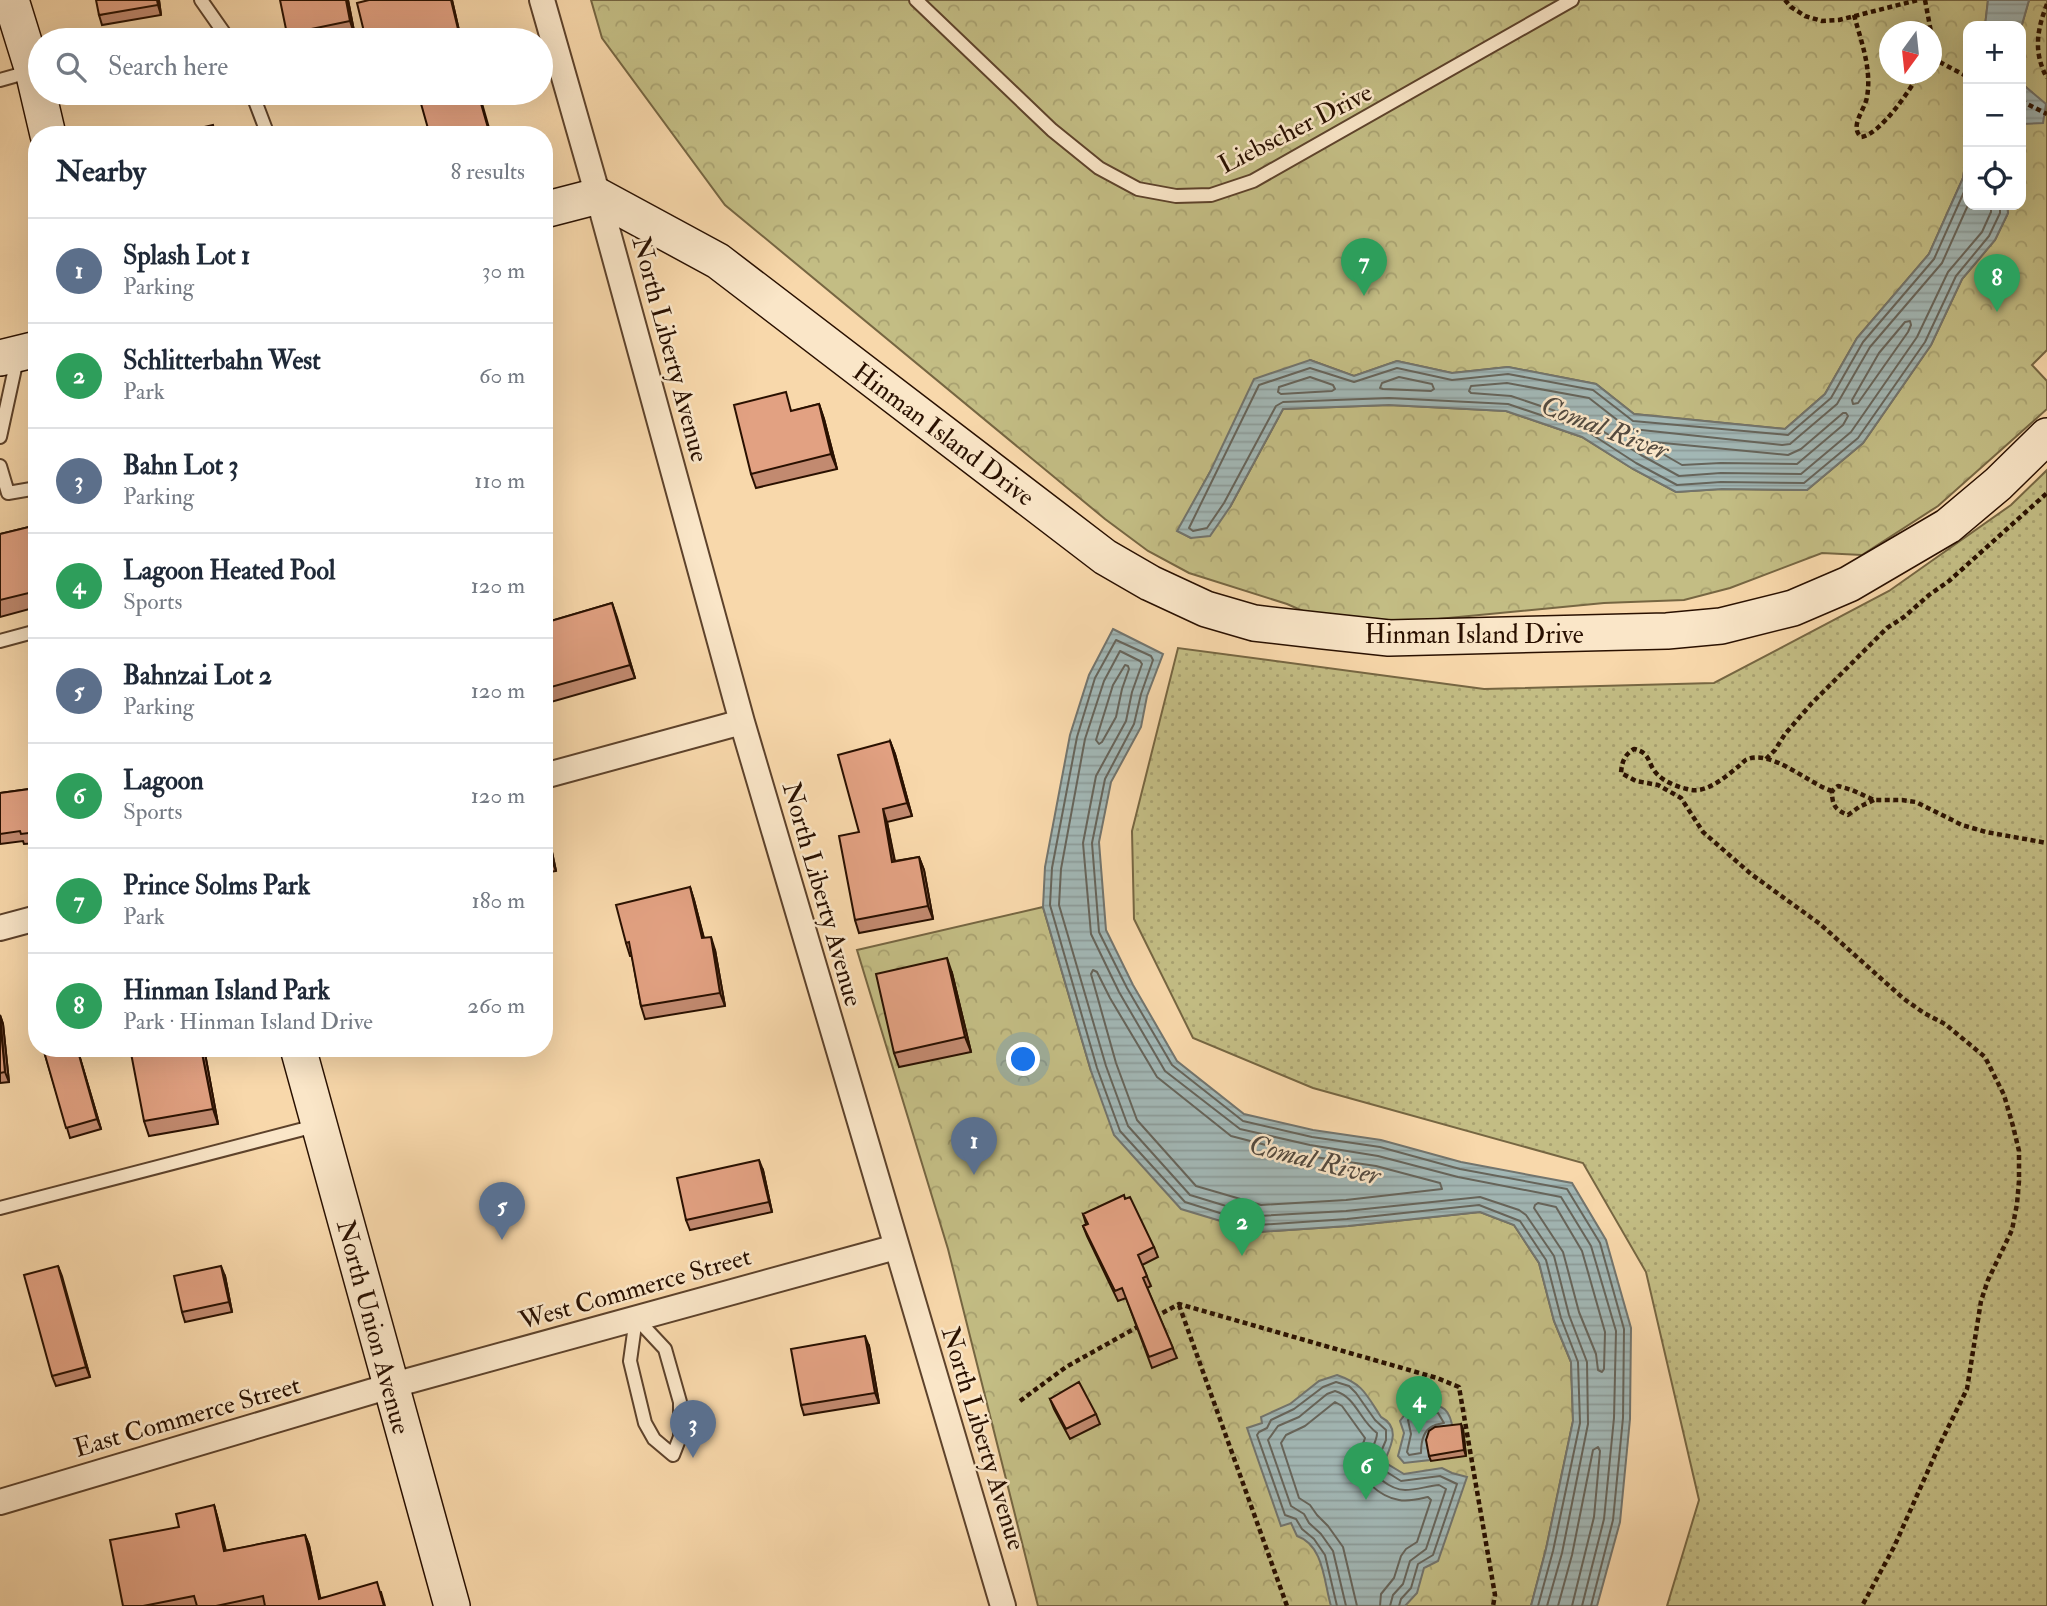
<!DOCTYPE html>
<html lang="en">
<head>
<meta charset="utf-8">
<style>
  :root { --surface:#fff; --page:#f2f2f3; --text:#1f2937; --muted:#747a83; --line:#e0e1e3; --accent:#8f2418 }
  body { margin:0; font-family:"IM FELL Double Pica",serif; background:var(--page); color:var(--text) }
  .controls { position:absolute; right:21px; top:21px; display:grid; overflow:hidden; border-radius:14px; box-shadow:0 7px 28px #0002 }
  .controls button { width:63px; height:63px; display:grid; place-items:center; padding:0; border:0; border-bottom:2px solid var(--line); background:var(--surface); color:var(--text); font:35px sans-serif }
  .compass { position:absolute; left:1879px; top:21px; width:63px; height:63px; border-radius:50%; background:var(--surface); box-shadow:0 7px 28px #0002; rotate:195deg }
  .you { position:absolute; left:1024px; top:1060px; width:24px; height:24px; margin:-18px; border:5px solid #fff; border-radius:50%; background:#1a73e8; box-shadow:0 0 0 10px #1a73e833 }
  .badge { display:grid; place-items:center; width:46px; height:46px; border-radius:50%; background:var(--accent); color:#fff; font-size:23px; font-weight:700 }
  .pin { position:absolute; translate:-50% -58px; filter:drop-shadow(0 2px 4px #0008) }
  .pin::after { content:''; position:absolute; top:37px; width:24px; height:21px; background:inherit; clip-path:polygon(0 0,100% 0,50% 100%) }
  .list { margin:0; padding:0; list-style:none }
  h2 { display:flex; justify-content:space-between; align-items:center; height:91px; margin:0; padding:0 28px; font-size:30px }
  h2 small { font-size:23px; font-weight:400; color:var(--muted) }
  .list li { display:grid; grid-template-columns:46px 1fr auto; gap:21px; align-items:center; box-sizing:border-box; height:105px; padding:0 28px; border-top:2px solid var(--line) }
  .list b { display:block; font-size:26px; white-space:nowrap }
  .list p { margin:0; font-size:23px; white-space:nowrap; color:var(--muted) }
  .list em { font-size:23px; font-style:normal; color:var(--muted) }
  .icon { flex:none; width:38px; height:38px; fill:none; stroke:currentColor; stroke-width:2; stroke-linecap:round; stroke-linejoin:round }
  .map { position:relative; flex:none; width:2047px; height:1606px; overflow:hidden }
  .search { position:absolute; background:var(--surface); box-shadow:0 7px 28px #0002; left:28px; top:28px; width:525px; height:77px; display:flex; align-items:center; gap:18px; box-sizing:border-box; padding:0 24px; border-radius:38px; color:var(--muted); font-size:26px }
  .panel { position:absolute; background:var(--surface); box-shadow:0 7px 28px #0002; left:28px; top:126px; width:525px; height:931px; border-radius:28px }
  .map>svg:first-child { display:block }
</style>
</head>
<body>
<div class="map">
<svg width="2047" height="1606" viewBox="0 0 2047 1606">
  <defs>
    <pattern id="grass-dots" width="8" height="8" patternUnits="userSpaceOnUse" patternTransform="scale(1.75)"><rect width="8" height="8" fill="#c3bd84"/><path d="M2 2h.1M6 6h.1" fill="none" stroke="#a8a170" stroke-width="1.8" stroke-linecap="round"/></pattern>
    <pattern id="park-crowns" width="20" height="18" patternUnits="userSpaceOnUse" patternTransform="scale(1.75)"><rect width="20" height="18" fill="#c3bd84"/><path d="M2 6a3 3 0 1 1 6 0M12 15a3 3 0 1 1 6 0" fill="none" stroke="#a8a170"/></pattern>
    <pattern id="water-rules" width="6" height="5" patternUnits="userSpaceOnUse" patternTransform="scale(1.75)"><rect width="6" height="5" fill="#a2b7b5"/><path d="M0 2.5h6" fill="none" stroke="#8c9c9a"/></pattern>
  </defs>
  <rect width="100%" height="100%" fill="#f8d8ab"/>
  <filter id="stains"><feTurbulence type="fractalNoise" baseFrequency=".00286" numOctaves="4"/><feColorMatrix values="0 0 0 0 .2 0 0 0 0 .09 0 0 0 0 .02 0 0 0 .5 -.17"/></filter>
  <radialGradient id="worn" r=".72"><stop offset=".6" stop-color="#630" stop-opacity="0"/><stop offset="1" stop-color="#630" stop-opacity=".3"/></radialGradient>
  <path fill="url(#grass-dots)" stroke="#766642" stroke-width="2" d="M2047,470V1606H1667L1699,1500L1646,1272L1583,1163L1313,1088L1193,1038L1134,919L1132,831L1178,648L1484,689L1714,683L1889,591L2011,505Z"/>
  <path fill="url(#park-crowns)" stroke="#766642" stroke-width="2" fill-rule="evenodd" d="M591,0H1988L1985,26H1968V145L1963,178L1929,254L1857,338L1825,394L1785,429L1634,414L1596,384L1508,367L1452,373L1397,361L1354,376L1310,360L1210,472L1178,531L1191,538L1230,507L1283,409L1389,405L1506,411L1582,437L1633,469L1676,492L1721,489L1807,490L1863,443L1931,345L1962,279L1995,240L2008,213L2007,205H2021V127L2045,104L2021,83V28L2029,0H2047V350L2032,365L2047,381V409L1938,506L1862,555L1822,553L1730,588L1684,600L1604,603L1417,621H1365L1319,618L1287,604L1189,573L1148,551L1105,519L725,205L602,38ZM1890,32H1932V74H1890Z
    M1043,907L1091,1071L1257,1232L1348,1226L1480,1212L1514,1225L1539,1263L1554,1321L1571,1362L1573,1421L1546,1549L1531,1606H1038L948,1249L857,950Z"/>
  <path fill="url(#water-rules)" stroke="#72746d" stroke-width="2" d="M1988,0H2029L2021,28L1985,26Z
    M2021,83L2046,104L2043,123L2023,124L2021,127Z
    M1968,145V205H2007L2008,213L1995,240L1962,279L1931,345L1863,443L1807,490L1722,489L1676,492L1633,469L1582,437L1506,411L1389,405L1283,409L1230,507L1210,536L1191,538L1177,531L1210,472L1254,379L1310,360L1354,376L1397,361L1452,373L1508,367L1596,384L1634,414L1785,429L1825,394L1857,338L1929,254L1963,178Z
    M1113,629L1163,654L1147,696L1141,727L1111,782L1099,842L1106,930L1133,985L1177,1061L1244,1114L1313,1130L1381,1140L1461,1162L1572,1183L1606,1240L1631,1328L1630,1419L1620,1522L1597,1606H1531L1546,1549L1573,1421L1571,1362L1554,1321L1539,1263L1514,1225L1480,1212L1348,1226L1257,1232L1181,1209L1114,1135L1091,1071L1043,907L1045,867L1070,735L1089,675Z
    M1337,1375C1363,1384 1366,1394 1381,1417C1400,1427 1392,1444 1385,1460L1386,1463L1404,1474L1442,1468L1452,1473L1467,1477L1438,1561L1424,1568L1417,1593L1405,1606H1331C1324,1583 1324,1545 1297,1536L1291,1523L1281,1526L1247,1428L1262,1423L1261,1417L1290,1404L1319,1381Z
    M1422,1405C1444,1403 1450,1410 1453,1430L1431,1452L1430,1460L1404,1463L1398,1456L1404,1433L1400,1421L1406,1413Z"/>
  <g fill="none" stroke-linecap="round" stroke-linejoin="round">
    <path stroke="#66645a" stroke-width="2" d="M1968,183L1934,259L1863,342L1831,398L1788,435L1633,421L1593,390L1508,374L1452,380L1397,368L1354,382L1310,368L1259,385L1189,528L1193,531L1207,528L1224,503L1276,406L1283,402L1389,398L1508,404L1585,430L1636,463L1677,485L1721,482L1804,483L1858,438L1925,342L1956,276L1989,236L2000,213V205
      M1968,205L1942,263L1870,347L1837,404L1790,444L1782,445L1632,429L1625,426L1589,398L1507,383L1471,386L1469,391L1471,393L1511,396L1588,422L1641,455L1679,476L1721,473L1801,474L1851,432L1917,337L1948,272L1982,232L1991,212V205
      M1910,321L1911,325L1908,332L1858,403L1853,404L1852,400L1879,353L1905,322Z
      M1310,377L1333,385L1335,389L1332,391L1281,394L1278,392L1279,387Z
      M1399,377L1432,384L1434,389L1431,391L1383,389L1380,388L1382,383Z
      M1843,413H1846L1848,416L1843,425L1797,464L1721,463L1682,465L1649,446L1653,442L1788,455L1801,449Z
      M1125,665L1128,666L1129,669L1122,689L1116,717L1102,742L1099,744L1096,740L1113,685Z
      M1093,970L1097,972L1110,998L1157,1077L1231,1136L1308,1156L1376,1166L1440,1183L1442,1189L1346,1200L1261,1205L1196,1186L1137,1120L1116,1063L1091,974Z
      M1538,1203L1556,1207L1582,1251L1605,1332L1604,1369L1602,1372L1598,1370L1596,1354L1579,1312L1563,1252L1534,1208L1535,1205Z
      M1424,1412L1438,1413L1444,1423C1440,1424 1436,1424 1433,1426C1422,1431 1421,1444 1421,1453L1409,1455L1407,1452L1411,1434L1408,1420L1418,1414Z
      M1337,1606L1325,1555L1314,1539L1302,1529L1296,1519L1285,1515L1257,1435L1259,1432L1267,1428L1271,1420L1294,1409L1323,1387L1336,1382L1349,1386L1356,1393L1375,1420L1386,1430V1440L1378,1459L1382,1469L1401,1481L1440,1476L1457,1484L1433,1555L1418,1564L1411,1588L1401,1599L1399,1606
      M1346,1606L1333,1551L1321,1534L1309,1523L1304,1514L1291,1506L1268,1440L1278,1426L1299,1417L1327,1394L1335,1391C1356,1397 1360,1421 1377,1433C1377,1443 1369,1450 1369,1460C1368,1474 1392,1490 1405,1490C1416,1490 1428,1486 1439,1485L1446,1489L1426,1549L1410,1561L1403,1584L1393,1595L1390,1606
      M1357,1606L1343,1547L1328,1526L1317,1515L1310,1505L1299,1498L1281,1443L1286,1435L1305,1426L1335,1402L1342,1406L1365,1438C1363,1445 1359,1451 1358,1459C1358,1479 1381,1497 1399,1500C1409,1502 1419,1499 1428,1497L1431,1500L1417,1542L1406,1549L1401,1556L1394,1578L1381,1594L1380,1606
      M1538,1606L1553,1551L1580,1423L1578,1362L1561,1318L1546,1260L1520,1221L1479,1205L1347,1219L1258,1225L1185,1202L1120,1131L1097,1068L1050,905L1052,868L1077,737L1095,678L1116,640L1151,656L1153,660L1141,694L1134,724L1105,779L1092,843L1099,932L1127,988L1172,1065L1243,1121L1312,1137L1380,1147L1460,1169L1567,1189L1600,1243L1624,1329L1623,1418L1613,1520L1591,1606
      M1547,1606L1562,1553L1588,1424L1587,1362L1569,1315L1554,1256L1526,1215L1519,1210L1480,1197L1346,1211L1259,1216L1190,1195L1128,1126L1106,1066L1059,905L1061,869L1085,739L1104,681L1120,651L1140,661L1142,664L1132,692L1126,721L1096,776L1083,843L1091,934L1119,992L1165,1071L1240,1129L1310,1145L1378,1156L1458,1177L1561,1197L1591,1246L1616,1331L1614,1418L1604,1519L1582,1606
      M1558,1606L1572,1555L1593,1450L1598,1447L1600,1451L1594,1517L1572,1606"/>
    <defs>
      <path id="lane" d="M201,0L229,40
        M916,0L1052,130L1099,168L1138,189L1176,196L1211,195L1253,181L1572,0
        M0,80L32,71
        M252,93L268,135
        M0,437L17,359
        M0,466L8,493L37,488
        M0,641L37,631
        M0,1208L319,1125
        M636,1318L665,1349L680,1402V1437L673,1455L654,1439L645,1423L630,1361Z"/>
      <path id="street" d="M542,0L598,196L742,722L1003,1606
        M544,776L742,722
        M0,928L37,918
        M0,1502L390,1386L896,1247"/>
      <path id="secondary" d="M11,0L33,71L48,135
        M544,210L598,196L718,261L1105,557L1150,583L1206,609L1254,623L1324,631L1389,638L1667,631L1721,626L1793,608L1849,584L1948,526L1998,484L2047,436
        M0,358L37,349
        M298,1048L452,1606"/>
    </defs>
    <use href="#lane" stroke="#5d422b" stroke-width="16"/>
    <use href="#street" stroke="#5d422b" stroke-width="28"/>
    <use href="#secondary" stroke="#291000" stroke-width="38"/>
    <path stroke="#291000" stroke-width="4.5" stroke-dasharray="5 3.5" stroke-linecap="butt" d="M1785,0L1791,7L1805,16L1822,21L1839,20L1918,0
      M1925,0L1931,32
      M2047,4C2037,30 2033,52 2047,78
      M1854,15C1861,41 1872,69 1867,97C1865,110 1849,126 1861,137C1880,135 1910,90 1919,74
      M1932,33V42
      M1932,58L1968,77
      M2021,101L2047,114
      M1766,759L1775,750L1785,734L1812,703L1887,628L1904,617L1929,595L1949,581L2047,493
      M1832,791C1809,784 1773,750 1748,759C1744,760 1742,764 1739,766C1725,777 1706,795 1687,789C1678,787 1665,782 1658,775C1647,765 1652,753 1634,749C1624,755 1622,762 1621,773L1636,781L1658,785L1681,798L1703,832L1751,874L1820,924L1904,999L1924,1013L1945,1024L1985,1057L2004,1095L2013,1126L2019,1151V1181L2017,1204L2012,1230L1988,1280L1981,1301L1967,1389L1939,1446L1894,1547L1862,1606
      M1874,800L1859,807L1848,815C1835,810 1832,805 1832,791L1838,786L1852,790L1874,800H1902L1916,802L1962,825L1986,832L2047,843
      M1179,1305L1287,1606
      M1155,1317L1179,1304L1437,1378L1459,1387L1495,1595L1493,1606
      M1020,1401L1066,1367L1141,1325"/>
    <use href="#lane" stroke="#fae6c8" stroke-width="12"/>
    <use href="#street" stroke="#fae6c8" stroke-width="24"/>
    <use href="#secondary" stroke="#fae6c8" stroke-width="35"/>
  </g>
  <path fill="#c28a70" stroke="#291000" stroke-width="2" d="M159,0L161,15L102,25L99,15Z
    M348,0L355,36L333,40H289L287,34Z
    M369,0H452L461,39L457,40H366Z
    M544,316L550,366H544Z
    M819,404L824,419L837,469L756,488L751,474L792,411Z
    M37,525V607L0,617V534Z
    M612,603L635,678L544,704V623Z
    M890,741L895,754L912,816L887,822L895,861L919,857L924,870L933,919L859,933L855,920L859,832Z
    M37,788V843L24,844L23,841L0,844V793Z
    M544,824L548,833L556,871L544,873Z
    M690,887L694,900L704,938L715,950L725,1006L645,1019L641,1006L632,956H630L626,943Z
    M952,973L971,1052L899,1067L894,1053Z
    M0,1015L3,1024L9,1082L0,1083Z
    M43,1048H89L78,1051L101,1129L70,1138Z
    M204,1048L218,1124L149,1136L144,1121Z
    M763,1170L772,1212L690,1230L686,1220Z
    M1083,1214L1154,1247L1158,1257L1142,1265L1151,1286L1147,1288L1177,1358L1152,1368L1126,1298L1118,1301L1087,1236L1083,1226L1086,1224Z
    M58,1266L90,1377L56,1386L52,1376Z
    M225,1276L232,1312L185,1322L182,1312Z
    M869,1346L879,1403L804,1415L801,1405Z
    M1050,1399L1096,1414L1100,1424L1070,1439L1054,1409Z
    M1461,1424L1463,1429L1466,1456L1431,1461L1429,1456Z
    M214,1505L217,1516L226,1551L305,1535L309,1545L320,1598L381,1592L385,1606H123L179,1527Z"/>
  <path fill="#9e715b" stroke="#291000" stroke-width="2" d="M157,0H159L161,15L158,5Z
    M346,0H348L355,36L350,21Z
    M451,0H452L461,39L458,29Z
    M478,93H479L491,135H490Z
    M544,316L545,317L550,366L546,355L544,339Z
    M819,404L824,419L837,469L831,454Z
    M612,603L617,617L635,678L630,665Z
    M890,741L895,754L912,816L907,803Z
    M883,809L887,822L897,875L892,862Z
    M544,824L548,833L556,871L552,861Z
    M919,857L924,870L933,919L928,906Z
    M690,887L694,900L707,951L702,938Z
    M711,937L715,950L725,1006L720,993Z
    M947,958L952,973L971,1052L965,1037Z
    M0,1015L3,1024L9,1082L5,1072Z
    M77,1048L101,1129L97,1119Z
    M201,1048H204L218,1124L213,1109Z
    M759,1160L763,1170L772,1212L769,1202Z
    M58,1266L62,1276L90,1377L86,1367Z
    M221,1266L225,1276L232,1312L229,1302Z
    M865,1336L869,1346L879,1403L875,1393Z
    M1461,1424L1463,1429L1466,1456L1464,1450Z
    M214,1505L217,1516L228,1562L224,1551Z
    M305,1535L309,1545L322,1606L319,1599Z"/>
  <path fill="#e2a182" stroke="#291000" stroke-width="2" d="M96,0H157L158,5L99,15Z
    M280,0H346L350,21L287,34Z
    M369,0H451L458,29L412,40H366L357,3Z
    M418,93H478L490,135H420L429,132Z
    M213,125L215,135H170Z
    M786,392L791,411L819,404L831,454L751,474L734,405Z
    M37,525V591L0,600V534Z
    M612,603L630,665L544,689V623Z
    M890,741L907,803L883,809L892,862L919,857L928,906L855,920L839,836L859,832L838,755Z
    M37,788V832L21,834L20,831L0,834V793Z
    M544,825L552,861L544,862Z
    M690,887L702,938L711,937L720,993L641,1006L629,942L626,943L616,905Z
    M947,958L965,1037L894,1053L876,974Z
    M37,1007V1027L31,1008Z
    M0,1020L5,1072L0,1073Z
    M43,1048H77L97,1119L66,1128Z
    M130,1048H201L213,1109L144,1121Z
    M759,1160L769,1202L686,1220L677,1178Z
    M1124,1195L1125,1199L1130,1197L1154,1247L1138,1255L1147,1276L1143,1278L1173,1348L1149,1357L1122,1288L1115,1291L1083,1226L1088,1224L1083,1214Z
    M58,1266L86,1367L52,1376L24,1275Z
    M221,1266L229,1302L182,1312L174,1276Z
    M865,1336L875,1393L801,1405L791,1349Z
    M1079,1382L1096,1414L1066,1429L1050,1399Z
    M1461,1424L1464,1450L1429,1456L1426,1440L1429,1431L1435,1427Z
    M214,1505L224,1551L305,1535L319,1599L377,1582L384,1606H265L263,1596L216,1606H197L194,1596L143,1606H123L110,1540L179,1527L176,1514Z"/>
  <g text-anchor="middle" stroke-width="5" stroke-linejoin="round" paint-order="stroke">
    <g font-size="26" fill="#291000" stroke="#fae6c8">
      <text transform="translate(1295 128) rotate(-27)" y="9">Liebscher Drive</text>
      <text transform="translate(671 349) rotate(75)" y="9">North Liberty Avenue</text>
      <text transform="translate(944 434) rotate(37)" y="9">Hinman Island Drive</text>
      <text x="1474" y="643">Hinman Island Drive</text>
      <text transform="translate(823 894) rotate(74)" y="9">North Liberty Avenue</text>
      <text transform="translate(635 1288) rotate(-16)" y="9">West Commerce Street</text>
      <text transform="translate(374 1327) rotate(75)" y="9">North Union Avenue</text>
      <text transform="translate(187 1416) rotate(-16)" y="9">East Commerce Street</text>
      <text transform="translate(984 1438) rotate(73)" y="9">North Liberty Avenue</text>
    </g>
    <g font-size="28" font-style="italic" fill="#534a3f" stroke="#fae6c8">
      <text transform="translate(1605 427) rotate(21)" y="10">Comal River</text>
      <text transform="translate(1315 1159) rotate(14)" y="10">Comal River</text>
    </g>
  </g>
  <rect width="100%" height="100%" filter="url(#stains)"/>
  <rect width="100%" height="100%" fill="url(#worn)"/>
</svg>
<div class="controls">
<button>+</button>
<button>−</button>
<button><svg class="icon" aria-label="locate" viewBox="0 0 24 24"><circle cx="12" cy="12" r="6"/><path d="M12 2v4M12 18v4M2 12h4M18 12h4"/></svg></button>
</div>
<svg class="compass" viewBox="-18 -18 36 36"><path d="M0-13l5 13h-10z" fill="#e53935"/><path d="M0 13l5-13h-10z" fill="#747a83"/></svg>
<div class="you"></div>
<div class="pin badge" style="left:974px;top:1175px;background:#5c6f8a">1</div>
<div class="pin badge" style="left:1242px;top:1256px;background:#2e9e5b">2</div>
<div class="pin badge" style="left:693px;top:1458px;background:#5c6f8a">3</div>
<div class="pin badge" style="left:1419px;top:1434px;background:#2e9e5b">4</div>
<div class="pin badge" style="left:502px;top:1240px;background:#5c6f8a">5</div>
<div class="pin badge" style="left:1366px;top:1500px;background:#2e9e5b">6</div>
<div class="pin badge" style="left:1364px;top:296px;background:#2e9e5b">7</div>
<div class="pin badge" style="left:1997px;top:312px;background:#2e9e5b">8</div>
<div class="search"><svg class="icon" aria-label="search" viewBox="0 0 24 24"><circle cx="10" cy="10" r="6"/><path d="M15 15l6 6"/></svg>Search here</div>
<section class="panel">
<h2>Nearby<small>8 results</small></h2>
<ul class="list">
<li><span class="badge" style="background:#5c6f8a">1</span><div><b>Splash Lot 1</b><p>Parking</p></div><em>30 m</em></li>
<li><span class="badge" style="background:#2e9e5b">2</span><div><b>Schlitterbahn West</b><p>Park</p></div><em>60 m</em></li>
<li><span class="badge" style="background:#5c6f8a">3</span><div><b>Bahn Lot 3</b><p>Parking</p></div><em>110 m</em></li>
<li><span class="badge" style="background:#2e9e5b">4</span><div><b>Lagoon Heated Pool</b><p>Sports</p></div><em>120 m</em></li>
<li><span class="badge" style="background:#5c6f8a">5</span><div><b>Bahnzai Lot 2</b><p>Parking</p></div><em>120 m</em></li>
<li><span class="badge" style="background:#2e9e5b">6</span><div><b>Lagoon</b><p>Sports</p></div><em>120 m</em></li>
<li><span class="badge" style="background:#2e9e5b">7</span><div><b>Prince Solms Park</b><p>Park</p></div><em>180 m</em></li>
<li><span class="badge" style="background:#2e9e5b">8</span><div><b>Hinman Island Park</b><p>Park · Hinman Island Drive</p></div><em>260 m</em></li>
</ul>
</section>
</div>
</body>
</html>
